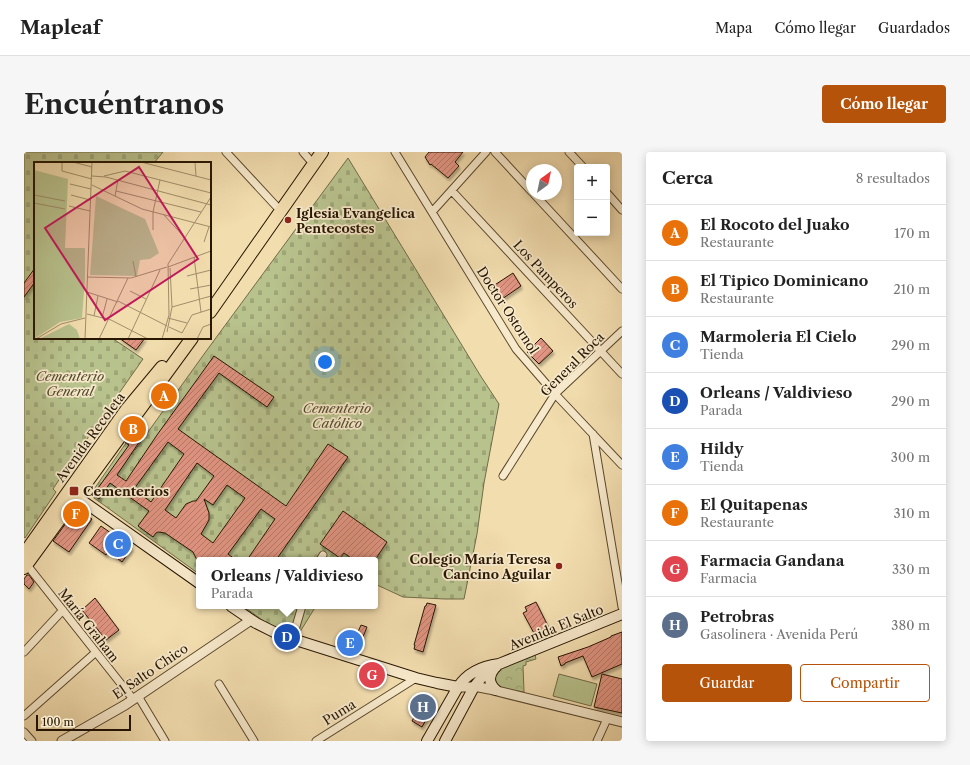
<!DOCTYPE html>
<html lang="es">
<head>
<meta charset="utf-8">
<style>
  :root { --surface:#fff; --page:#f6f6f6; --text:#222; --muted:#767676; --line:#e0e0e0; --accent:#b45309 }
  body { margin:0; font-family:"Libre Caslon Text",serif; background:var(--page); color:var(--text) }
  .controls { position:absolute; right:12px; top:12px; display:grid; overflow:hidden; border-radius:4px; box-shadow:0 2px 10px #0003 }
  .controls button { width:36px; height:36px; display:grid; place-items:center; padding:0; border:0; border-bottom:1px solid var(--line); background:var(--surface); color:var(--text); font:20px sans-serif }
  .compass { position:absolute; left:502px; top:12px; width:36px; height:36px; border-radius:50%; background:var(--surface); box-shadow:0 2px 10px #0003; rotate:33deg }
  .scale { position:absolute; left:12px; bottom:10px; width:95px; box-sizing:border-box; padding-left:4px; border:2px solid #281602; border-top:0; font-size:11px; line-height:14px; white-space:nowrap; color:#281602; -webkit-text-stroke:3px #f7e9cb; paint-order:stroke }
  .you { position:absolute; left:301px; top:210px; width:14px; height:14px; margin:-10px; border:3px solid #fff; border-radius:50%; background:#1a73e8; box-shadow:0 0 0 6px #1a73e833 }
  .badge { display:grid; place-items:center; width:26px; height:26px; border-radius:50%; background:var(--accent); color:#fff; font-size:13px; font-weight:700 }
  .pin { position:absolute; translate:-50% -50%; border:2px solid #fff; box-shadow:0 1px 4px #0006 }
  .popup { position:absolute; left:172px; top:405px; width:182px; height:52px; box-sizing:border-box; display:grid; place-content:center; border-radius:4px; background:var(--surface); filter:drop-shadow(0 1px 3px #0005); font-size:13px; white-space:nowrap; color:var(--muted) }
  .popup b { font-size:15px; color:var(--text) }
  .popup::after { content:''; position:absolute; left:50%; top:100%; margin-left:-8px; border:8px solid transparent; border-top-color:var(--surface) }
  .list { margin:0; padding:0; list-style:none }
  h2 { display:flex; justify-content:space-between; align-items:center; height:52px; margin:0; padding:0 16px; font-size:17px }
  h2 small { font-size:13px; font-weight:400; color:var(--muted) }
  .list li { display:grid; grid-template-columns:26px 1fr auto; gap:12px; align-items:center; box-sizing:border-box; height:56px; padding:0 16px; border-top:1px solid var(--line) }
  .list b { display:block; font-size:15px; white-space:nowrap }
  .list p { margin:0; font-size:13px; white-space:nowrap; color:var(--muted) }
  .list em { font-size:13px; font-style:normal; color:var(--muted) }
  .actions { display:flex; gap:8px; padding:12px 16px }
  .actions a { flex:1; padding:9px 0; border:1px solid var(--accent); border-radius:4px; text-align:center; font-size:14px; color:var(--accent) }
  .actions .main { background:var(--accent); color:#fff }
  .map { position:relative; flex:none; width:598px; height:589px; overflow:hidden; border-radius:4px }
  header { display:flex; align-items:center; gap:24px; box-sizing:border-box; height:56px; padding:0 20px; background:var(--surface); border-bottom:1px solid var(--line) }
  header strong { font-size:19px }
  nav { display:flex; gap:22px; margin-inline-start:auto; font-size:14px }
  .intro { display:flex; align-items:center; justify-content:space-between; box-sizing:border-box; height:96px; padding:0 24px }
  h1 { margin:0; font-size:28px }
  .button { padding:10px 18px; border-radius:4px; background:var(--accent); color:#fff; font-size:14px; font-weight:700 }
  main { display:flex; gap:24px; padding:0 24px }
  aside { flex:1; background:var(--surface); border-radius:4px; box-shadow:0 2px 10px #0003 }
  .map>svg:first-child { display:block }
</style>
</head>
<body>
<header>
<strong>Mapleaf</strong>
<nav><a>Mapa</a><a>Cómo llegar</a><a>Guardados</a></nav>
</header>
<div class="intro"><h1>Encuéntranos</h1><a class="button">Cómo llegar</a></div>
<main>
<div class="map">
<svg width="598" height="589" viewBox="0 0 598 589">
  <defs>
    <pattern id="cemetery-stones" width="16" height="16" patternUnits="userSpaceOnUse"><rect width="16" height="16" fill="#b8c28d"/><path d="M2 7V4a2 2 0 0 1 4 0v3zM10 15v-3a2 2 0 0 1 4 0v3z" fill="#9ea678"/></pattern>
    <pattern id="park-crowns" width="20" height="18" patternUnits="userSpaceOnUse"><rect width="20" height="18" fill="#b8c28d"/><path d="M2 6a3 3 0 1 1 6 0M12 15a3 3 0 1 1 6 0" fill="none" stroke="#9ea678"/></pattern>
    <pattern id="building-hatch" width="6" height="6" patternUnits="userSpaceOnUse"><rect width="6" height="6" fill="#e09481"/><path d="M-1 1l2-2M0 6l6-6M5 7l2-2" fill="none" stroke="#b67867"/></pattern>
    <filter id="shadow"><feDropShadow dx="1.5" dy="3" stdDeviation="1" flood-color="#0004"/></filter>
  </defs>
  <rect width="100%" height="100%" fill="#f2ddaf"/>
  <filter id="stains"><feTurbulence type="fractalNoise" baseFrequency=".005" numOctaves="4"/><feColorMatrix values="0 0 0 0 .2 0 0 0 0 .09 0 0 0 0 .02 0 0 0 .5 -.17"/></filter>
  <radialGradient id="worn" r=".72"><stop offset=".6" stop-color="#630" stop-opacity="0"/><stop offset="1" stop-color="#630" stop-opacity=".3"/></radialGradient>
  <path fill="url(#cemetery-stones)" stroke="#706c48" d="M0,0H139L130,11H11V186H88L119,207L42,317L29,337L32,340L1,386L0,385Z
    M324,6L456,223L475,252L460,331L453,382L440,447H421L379,445L351,432V408H175V422L66,343L102,291L111,298L183,198Z
    M219,454H292L274,483L245,473Z"/>
  <path fill="url(#park-crowns)" stroke="#706c48" d="M510,499L512,507L502,510V513L499,514L500,540L474,536L469,529L470,519Z"/>
  <path fill="#b8c28d" stroke="#706c48" d="M535,522L573,532L567,554L529,544Z"/>
  <path fill="url(#building-hatch)" stroke="#281602" fill-rule="evenodd" filter="url(#shadow)" d="M405,0H439L431,10L435,14L424,26L407,12L406,13L401,5Z
    M11,116V130L0,145V131Z
    M489,121L497,134L475,149L466,136Z
    M95,186H121L112,198Z
    M517,186L529,199L515,212L503,200Z
    M190,204L250,245L243,255L195,221L154,277L262,354L304,292L324,305L252,408H223L251,367L237,357L204,402L212,408H194L191,406L189,408H173L169,400L141,381L134,380L132,381L129,385L114,374L125,359L86,331L75,347L69,343L105,293L101,290L115,271L124,277L93,323L102,329L133,283ZM144,290L160,302L127,350L110,337ZM173,311L190,324L172,349H169L162,352L152,366L141,358ZM203,333L221,346L189,391L177,382L185,368V361L180,347L189,353Z
    M140,236L147,241L140,252L133,247Z
    M53,356L68,367L45,400L29,389Z
    M319,359L363,390L351,408H330L320,401L316,406L296,392Z
    M77,374L108,396L98,410L84,399L82,403L65,391Z
    M3,423H5L10,430L5,437L0,432V427Z
    M71,446L95,478L82,488L58,458Z
    M512,450L525,476L511,483L499,461L503,459L501,455Z
    M403,451L412,453L399,500L390,497L391,493H390L401,454H402Z
    M337,473L343,475L334,497L322,492L324,487L330,489Z
    M598,480V512L568,525L559,504L541,511V512L537,514L534,505L564,495L587,485V484Z
    M343,517L352,520L348,531L339,528Z
    M578,522L598,527V561L570,555Z
    M394,558L404,564L398,575L388,569Z"/>
  <g fill="none" stroke-linecap="round" stroke-linejoin="round">
    <defs>
      <path id="minor" d="M202,0L252,54
        M279,0L285,7
        M371,0L492,197L531,242L598,313
        M471,0L508,40
        M545,0L559,15
        M428,39L598,222
        M583,41L598,58
        M510,42L598,137
        M408,60L462,0
        M569,282L598,455
        M479,324L531,242L598,179
        M296,408L299,403
        M3,413L109,547
        M268,488L278,454
        M0,500L39,458
        M195,532L230,589
        M114,544L141,589
        M0,564L72,500
        M0,580L8,589
        M292,589L392,526
        M573,589L583,567"/>
      <path id="tertiary" d="M434,535H455L465,537L598,570
        M38,589L101,553L227,468"/>
      <path id="secondary" d="M46,340L175,431
        M207,454L232,471L256,483L392,526L413,531L434,535
        M470,517C464,524 465,532 472,538
        M403,589L434,535C444,520 459,514 475,512L598,462
        M421,589L450,535L458,525L472,515"/>
      <path id="primary" d="M186,160L298,0
        M0,402L103,257L138,215
        M0,416L168,186"/>
    </defs>
    <use href="#minor" stroke="#5a482d" stroke-width="9"/>
    <use href="#tertiary" stroke="#5a482d" stroke-width="11"/>
    <use href="#secondary" stroke="#281602" stroke-width="12"/>
    <use href="#primary" stroke="#281602" stroke-width="14"/>
    <use href="#minor" stroke="#f7e9cb" stroke-width="7"/>
    <use href="#tertiary" stroke="#f7e9cb" stroke-width="9"/>
    <use href="#secondary" stroke="#f7e9cb" stroke-width="10"/>
    <use href="#primary" stroke="#f2ddaf" stroke-width="12"/>
  </g>
  <g fill="#8f2418" stroke="#f7e9cb" stroke-width="1.5">
    <circle cx="264" cy="68" r="4"/>
    <rect x="45" y="334" width="10" height="10" rx="2"/>
    <circle cx="535" cy="414" r="4"/>
  </g>
  <g text-anchor="middle" stroke-width="3.5" stroke-linejoin="round" paint-order="stroke">
    <g font-size="13" font-weight="bold" fill="#281602" stroke="#f7e9cb" text-anchor="start">
      <text x="272" y="66">Iglesia Evangelica<tspan x="272" dy="15">Pentecostes</tspan></text>
      <text x="59" y="344">Cementerios</text>
      <text x="527" y="412" text-anchor="end">Colegio María Teresa<tspan x="527" dy="15">Cancino Aguilar</tspan></text>
    </g>
    <g font-size="13" fill="#281602" stroke="#f7e9cb">
      <text transform="translate(522 122) rotate(47)" y="5">Los Pamperos</text>
      <text transform="translate(484 158) rotate(57)" y="5">Doctor Ostornol</text>
      <text transform="translate(548 212) rotate(-45)" y="5">General Roca</text>
      <text transform="translate(66 285) rotate(-54)" y="5">Avenida Recoleta</text>
      <text transform="translate(65 473) rotate(52)" y="5">María Graham</text>
      <text transform="translate(532 475) rotate(-22)" y="5">Avenida El Salto</text>
      <text transform="translate(126 519) rotate(-34)" y="5">El Salto Chico</text>
      <text transform="translate(315 560) rotate(-32)" y="5">Puma</text>
    </g>
    <g font-size="13" font-style="italic" fill="#534a2c" stroke="#f7e9cb">
      <text x="46" y="229">Cementerio<tspan x="46" dy="15">General</tspan></text>
      <text x="313" y="261">Cementerio<tspan x="313" dy="15">Católico</tspan></text>
    </g>
  </g>
  <g transform="translate(10 10)">
    <rect width="177" height="177" fill="#f2ddaf"/>
    <path d="M35,162L43,168L46,177H5Z" fill="#b8c28d"/>
    <path d="M0,8L34,17L31,86H51V116L48,156L26,160L0,177ZM62,34L111,57L125,91L116,97L106,98L103,114L56,113Z" fill="#b8c28d"/>
    <path fill="none" stroke="#a18d6a" stroke-width="1" d="M28,0V9L58,17M39,0L58,5M107,0L177,18M161,0L162,14M58,14L72,15L177,43M70,14L91,9L177,31M36,22L57,27M58,23L108,47L177,65M82,29L167,50M0,33L31,39M37,33L56,38M81,34L84,18M0,41L31,47M35,44L56,49M129,52L152,77M119,68V50L126,18M170,80L175,65M160,95L167,150M99,99L102,115M134,105L177,89M153,114L177,108M53,115L97,116L133,105M156,127L177,123M96,129L112,137M53,130L84,140M84,139L133,164M138,145L177,134M53,152L77,158L114,177M60,154L64,134M68,156L73,137M134,156L153,161M135,165L148,171L158,153L177,147M133,170L138,145L136,106M2,177L27,162L51,156M51,177L58,0M65,177L94,116M94,177L126,108M128,177L135,153L134,102L177,35M163,177L169,165L177,162"/>
    <path fill="#c2185b" fill-opacity="0.15" stroke="#c2185b" stroke-width="2" d="M105,5L164,97L71,158L11,66Z"/>
    <rect width="177" height="177" fill="none" stroke="#281602" stroke-width="2"/>
  </g>
  <rect width="100%" height="100%" filter="url(#stains)"/>
  <rect width="100%" height="100%" fill="url(#worn)"/>
</svg>
<div class="controls">
<button>+</button>
<button>−</button>
</div>
<svg class="compass" viewBox="-18 -18 36 36"><path d="M0-13l5 13h-10z" fill="#e53935"/><path d="M0 13l5-13h-10z" fill="#767676"/></svg>
<div class="scale">100 m</div>
<div class="you"></div>
<div class="pin badge" style="left:140px;top:244px;background:#e8710a">A</div>
<div class="pin badge" style="left:109px;top:277px;background:#e8710a">B</div>
<div class="pin badge" style="left:94px;top:392px;background:#3f7fe0">C</div>
<div class="pin badge" style="left:263px;top:485px;background:#1a4fb4">D</div>
<div class="popup"><b>Orleans / Valdivieso</b>Parada</div>
<div class="pin badge" style="left:326px;top:491px;background:#3f7fe0">E</div>
<div class="pin badge" style="left:52px;top:362px;background:#e8710a">F</div>
<div class="pin badge" style="left:348px;top:523px;background:#e0444e">G</div>
<div class="pin badge" style="left:399px;top:555px;background:#5c6f8a">H</div>
</div>
<aside>
<h2>Cerca<small>8 resultados</small></h2>
<ul class="list">
<li><span class="badge" style="background:#e8710a">A</span><div><b>El Rocoto del Juako</b><p>Restaurante</p></div><em>170 m</em></li>
<li><span class="badge" style="background:#e8710a">B</span><div><b>El Tipico Dominicano</b><p>Restaurante</p></div><em>210 m</em></li>
<li><span class="badge" style="background:#3f7fe0">C</span><div><b>Marmoleria El Cielo</b><p>Tienda</p></div><em>290 m</em></li>
<li><span class="badge" style="background:#1a4fb4">D</span><div><b>Orleans / Valdivieso</b><p>Parada</p></div><em>290 m</em></li>
<li><span class="badge" style="background:#3f7fe0">E</span><div><b>Hildy</b><p>Tienda</p></div><em>300 m</em></li>
<li><span class="badge" style="background:#e8710a">F</span><div><b>El Quitapenas</b><p>Restaurante</p></div><em>310 m</em></li>
<li><span class="badge" style="background:#e0444e">G</span><div><b>Farmacia Gandana</b><p>Farmacia</p></div><em>330 m</em></li>
<li><span class="badge" style="background:#5c6f8a">H</span><div><b>Petrobras</b><p>Gasolinera · Avenida Perú</p></div><em>380 m</em></li>
</ul>
<div class="actions"><a class="main">Guardar</a><a>Compartir</a></div>
</aside>
</main>
</body>
</html>
